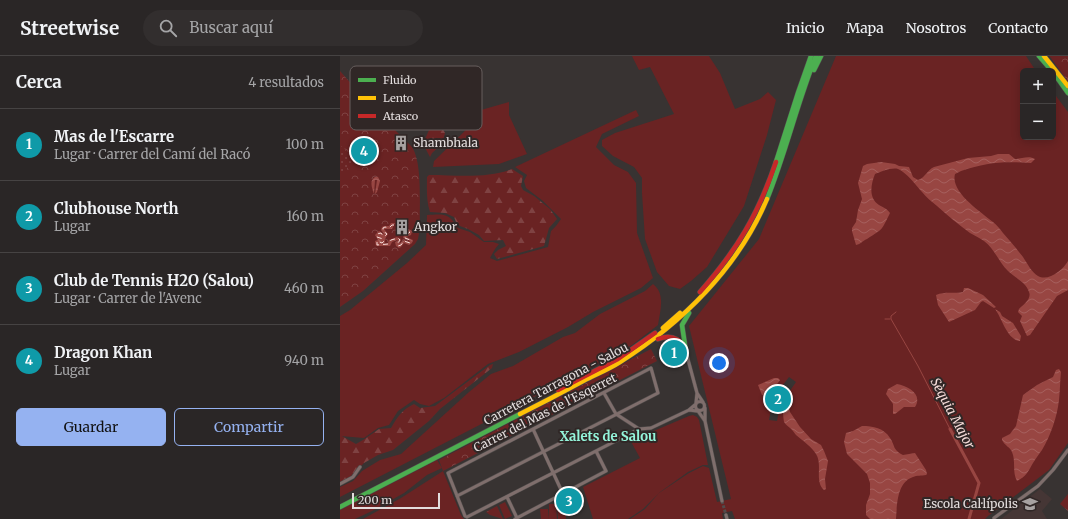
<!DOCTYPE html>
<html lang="es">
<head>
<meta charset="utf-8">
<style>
  :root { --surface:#2a2626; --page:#322e2e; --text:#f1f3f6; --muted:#a5a5a7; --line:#464343; --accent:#95b2f1 }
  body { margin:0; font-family:Merriweather,serif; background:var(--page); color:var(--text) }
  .controls { position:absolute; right:12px; top:12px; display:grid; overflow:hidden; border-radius:6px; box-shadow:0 2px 10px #0003 }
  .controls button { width:36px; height:36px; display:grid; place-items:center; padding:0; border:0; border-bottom:1px solid var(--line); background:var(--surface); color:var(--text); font:20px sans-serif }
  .scale { position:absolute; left:12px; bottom:10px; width:88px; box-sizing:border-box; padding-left:4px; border:2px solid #e3dddd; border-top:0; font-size:11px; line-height:14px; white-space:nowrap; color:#e3dddd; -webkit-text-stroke:3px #302726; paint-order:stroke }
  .you { position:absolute; left:379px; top:307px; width:14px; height:14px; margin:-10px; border:3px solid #fff; border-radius:50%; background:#1a73e8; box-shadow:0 0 0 6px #1a73e833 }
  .badge { display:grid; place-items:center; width:26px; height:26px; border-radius:50%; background:var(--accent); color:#fff; font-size:13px; font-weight:700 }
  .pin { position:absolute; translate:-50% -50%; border:2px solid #fff; box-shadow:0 1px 4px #0006 }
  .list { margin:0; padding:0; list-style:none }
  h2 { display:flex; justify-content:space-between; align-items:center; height:52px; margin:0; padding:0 16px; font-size:17px }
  h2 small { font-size:13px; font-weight:400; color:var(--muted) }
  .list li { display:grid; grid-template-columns:26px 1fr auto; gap:12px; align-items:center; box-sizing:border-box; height:72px; padding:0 16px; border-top:1px solid var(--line) }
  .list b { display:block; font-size:15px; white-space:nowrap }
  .list p { margin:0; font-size:13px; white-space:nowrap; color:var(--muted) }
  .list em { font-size:13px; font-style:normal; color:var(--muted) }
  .actions { display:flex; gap:8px; padding:12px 16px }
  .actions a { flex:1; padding:9px 0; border:1px solid var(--accent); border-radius:6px; text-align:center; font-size:14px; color:var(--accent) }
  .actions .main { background:var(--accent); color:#111 }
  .icon { flex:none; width:22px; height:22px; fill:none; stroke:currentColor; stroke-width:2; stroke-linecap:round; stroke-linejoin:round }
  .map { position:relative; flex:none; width:728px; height:463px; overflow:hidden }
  header { display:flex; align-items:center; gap:24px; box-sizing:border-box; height:56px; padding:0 20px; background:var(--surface); border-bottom:1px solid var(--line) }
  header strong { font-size:19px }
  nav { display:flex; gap:22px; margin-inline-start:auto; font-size:14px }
  .search { width:280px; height:36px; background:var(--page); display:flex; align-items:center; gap:10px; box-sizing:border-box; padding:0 14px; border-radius:22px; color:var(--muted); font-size:15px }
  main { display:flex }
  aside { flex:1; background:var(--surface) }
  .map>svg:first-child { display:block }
</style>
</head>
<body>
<header>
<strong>Streetwise</strong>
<div class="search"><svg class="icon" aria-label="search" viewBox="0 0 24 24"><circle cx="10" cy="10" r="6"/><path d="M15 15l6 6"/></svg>Buscar aquí</div>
<nav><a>Inicio</a><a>Mapa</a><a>Nosotros</a><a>Contacto</a></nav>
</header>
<main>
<aside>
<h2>Cerca<small>4 resultados</small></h2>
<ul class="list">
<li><span class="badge" style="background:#0f9aa8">1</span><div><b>Mas de l'Escarre</b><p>Lugar · Carrer del Camí del Racó</p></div><em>100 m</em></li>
<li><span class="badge" style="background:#0f9aa8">2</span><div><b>Clubhouse North</b><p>Lugar</p></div><em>160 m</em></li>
<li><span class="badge" style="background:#0f9aa8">3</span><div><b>Club de Tennis H2O (Salou)</b><p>Lugar · Carrer de l'Avenc</p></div><em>460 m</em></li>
<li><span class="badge" style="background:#0f9aa8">4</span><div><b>Dragon Khan</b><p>Lugar</p></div><em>940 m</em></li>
</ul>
<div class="actions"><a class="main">Guardar</a><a>Compartir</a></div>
</aside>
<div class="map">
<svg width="728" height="463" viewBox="0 0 728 463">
  <defs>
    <pattern id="forest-firs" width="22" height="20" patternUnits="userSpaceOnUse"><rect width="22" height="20" fill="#6a2323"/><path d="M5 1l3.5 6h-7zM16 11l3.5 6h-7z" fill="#7f4242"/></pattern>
    <pattern id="park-crowns" width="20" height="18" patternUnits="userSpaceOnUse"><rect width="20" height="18" fill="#6a2323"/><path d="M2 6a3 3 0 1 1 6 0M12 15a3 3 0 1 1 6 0" fill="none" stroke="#7f4242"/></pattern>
    <pattern id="garden-dots" width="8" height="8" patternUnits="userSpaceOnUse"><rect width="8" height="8" fill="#6a2323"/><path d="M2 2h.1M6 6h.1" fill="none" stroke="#7f4242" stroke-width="1.8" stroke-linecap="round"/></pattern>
    <pattern id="water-waves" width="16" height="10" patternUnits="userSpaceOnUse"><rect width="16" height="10" fill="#984642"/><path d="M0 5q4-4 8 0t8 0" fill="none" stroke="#a6605d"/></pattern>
  </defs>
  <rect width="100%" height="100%" fill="#383332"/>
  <path fill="#453635" d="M700,433L712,443L702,455L707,463H661Z"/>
  <path fill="#6a2323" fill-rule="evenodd" d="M292,0H369L380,17L395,53L420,43L428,36L436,44L427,79L404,150L367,211L351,225L340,233L329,230L317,216L305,183L302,137V122L294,111L273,100L262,90V84L275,77L334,58L310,11L299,14Z
    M496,0H686L696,15H683V81H713V36L728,56V387L709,414L648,460L645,463H395L392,455L382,457L383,463H290L305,453L319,437L349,417L363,410L369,412L377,446L391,443L349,270L419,183ZM449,321L456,326L440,349L437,365L429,364L433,342Z
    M169,46V59L187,98L159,108L93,111L94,105L132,68L134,56Z
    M296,54L299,60L262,78L256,91L274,109L288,116L296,127L297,177L313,222L301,232L253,256L228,271L179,296L148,308L104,342L89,350L80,348L74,344L58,355L49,369L38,372L24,382L0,380V260L10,254L67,207L86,189L87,159C104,158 109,157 118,172L130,176L144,186H153L159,188L155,193L150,202L157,205L208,191L211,175L216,170L221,163L203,145L186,132L184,125L187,119L175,111Z
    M313,228C326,238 320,255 318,269L292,289L252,311L0,441V431L13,425L22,415L40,404L61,398L129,336L151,318L173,310L223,281L235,277L260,258L305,235Z
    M353,359L357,361L359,364L368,409H363L348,416L320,436L303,453L288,463H253L243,431L300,402L289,382L298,378L309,377L349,360Z
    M97,404L102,412L87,419L64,437L32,455L15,463H0V454Z
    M103,415L121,459L124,463H23L61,442Z
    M226,443H234L235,459H227Z
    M165,446L172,460L165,463L159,449Z
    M225,447L226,463H218L217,448Z
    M209,448H216L217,463H209Z
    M200,453H208L209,463H201Z"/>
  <path fill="url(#forest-firs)" d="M57,22L61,23L71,40L97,62L105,77L102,88L92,97L90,101L82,86L86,81L89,74L64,43L54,24Z
    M172,113L183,120L181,130L183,134L194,140L210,153L217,163L209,172L204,190L157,203L154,198L158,194L166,190L163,184L144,185L139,179L128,173L120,170L116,166L114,161L105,157L90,156C86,144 87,132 87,121L89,119C116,119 147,123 172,113Z
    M153,308L152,312L100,353L89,365L53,394L38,399L24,407L10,421L0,426V379L16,388L23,384L39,373L51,372C58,360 62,354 74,348L80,352L95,350L150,309Z"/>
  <path fill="url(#park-crowns)" d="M709,0H728V26L711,2Z
    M0,15L31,50L72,91C83,108 79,151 80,172L78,183L75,188L23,235L0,251Z
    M311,293L317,305L103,415L99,404Z
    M728,438V455L720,448Z
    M157,450L163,463L150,459L146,456Z"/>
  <path fill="url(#garden-dots)" d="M0,89L9,97L13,93L18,96L17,100L0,121Z"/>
  <path fill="url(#water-waves)" d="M658,98H669L675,103C681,103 689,99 695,103L691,107C664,105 647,106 621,115L615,118C610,136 641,156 653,166C657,169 660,173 663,177C670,185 677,193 683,201C687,207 692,217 698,220C708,226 723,214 728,205V234L717,240L690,279L687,280L680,265L682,260L678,256L679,253C683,249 692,243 689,236C686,226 675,222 668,215C659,207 655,193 644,185C640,182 635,180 630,177C619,169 608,160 597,150C592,146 586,141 582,136C576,129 566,116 558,113C552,111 540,116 535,118C531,128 528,142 539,149C544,152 546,152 550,157C541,175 544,172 527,183C522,185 521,188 516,189L512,175V172L516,166L518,154L522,143L518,127L523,110L527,108L541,106L555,108L559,110L569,111L573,121L578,124C586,121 587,114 594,111L628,102L651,100Z
    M35,121H38L40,125L37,136L35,138L37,124H35L34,138C32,132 29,125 35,121Z
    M51,167H55L52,173H44L48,178L45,183V185L44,188L48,187L49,184L57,181L61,183L59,188L64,184L70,186L69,184L63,182L64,179L68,177L65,174L66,172L72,175L71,179L66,181L73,184L72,187L69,189L64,187L61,191L59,192L56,190L55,186L58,185L57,184L52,186L50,190H36L35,185L38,184L35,179L39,175L45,179L41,174L42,171L44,170H49Z
    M624,232H628L643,239L656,251L654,252L643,245L641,246L635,254L609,266L598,249L596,239C605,235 614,238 623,236Z
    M655,253L660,256L662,260L673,267L681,280L680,285C667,284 662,262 655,253Z
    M719,313L721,316C720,325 720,335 719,344C717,361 711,379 702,394C699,398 696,402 693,407C689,414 686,421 677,425C672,416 676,405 672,396C670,391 665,390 662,384V382L670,378L676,370L683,339L697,329L713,321L716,314Z
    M434,322H438L440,324L430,338L422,339L418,329Z
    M557,328C568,330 583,338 575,351H564L555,358H553V348L546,338L548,333Z
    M445,344L447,345L450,356L460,371L471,383L481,389L484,395L488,405L485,423L486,433L484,434C474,425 483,409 476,398C472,391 463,385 456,379C454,377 453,374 450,372C448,370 446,369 444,366C443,361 443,353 442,348Z
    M522,370C533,370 544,372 550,382C556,391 552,393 563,399L575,397L586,414L587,418L586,419C581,420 577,419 573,421C557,426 557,449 556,463H530L526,459V449L530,438V427L527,418L507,398L504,386L506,377L513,375Z"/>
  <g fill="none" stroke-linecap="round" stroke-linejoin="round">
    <path stroke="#984642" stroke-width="1" d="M556,256L551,260V263L578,310L610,373
      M545,263H550"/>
    <path stroke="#984642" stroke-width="3" d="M610,373L639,427L629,463"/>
    <path stroke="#f7ddda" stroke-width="1" stroke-dasharray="5 4" stroke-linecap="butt" d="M54,169H52L49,172L45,171L43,172V175L47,178L45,180H43L41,177L37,178V181L43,183L44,185L42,187L37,185V189L48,188L51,184L58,182L60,184L58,187V190L61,189L64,185L70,187V184L65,182V179L69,177L70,176L66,173"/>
    <path stroke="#524c4c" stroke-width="3" stroke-dasharray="3 1.5" stroke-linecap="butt" d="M382,445L386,459"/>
    <defs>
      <path id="street" d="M346,296L357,337
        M264,337L276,358L299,373L311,372L349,354
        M355.5 350a4.5 4.5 0 1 1 9 0a4.5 4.5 0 1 1-9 0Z
        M356,347L357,337L363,346
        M356,348L349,354L357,355
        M358,355L365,365V352
        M365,365L382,445
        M193,373L223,438
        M0,428L13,421L20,411
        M117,440L318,337L311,312L108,417L125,460L127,461L299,373
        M167,441L177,462
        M386,459L387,463
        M654,462L698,430L713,414L728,394
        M175,463L266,415L256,395"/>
      <path id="fast" d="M699,0L712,15
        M474,14L481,0
        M713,16L728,37
        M436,106L458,37L471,0
        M427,143C446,96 457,47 476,0
        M346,296L342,269L349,257
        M0,451L180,358"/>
      <path id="slow" d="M704,0L728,30
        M323,272L340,257
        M180,358C202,347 223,336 245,324C257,318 269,313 280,306C342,267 398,212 427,143"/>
      <path id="jam" d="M360,236C397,194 418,159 436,106
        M318,283C329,279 338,281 344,291
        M218,334L278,303L315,277"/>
    </defs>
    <use href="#street" stroke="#534f4e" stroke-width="4"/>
    <use href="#fast" stroke="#534f4e" stroke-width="5.5"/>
    <use href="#slow" stroke="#534f4e" stroke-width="5.5"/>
    <use href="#jam" stroke="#534f4e" stroke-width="5.5"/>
    <use href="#street" stroke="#7f6e6c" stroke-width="3"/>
    <use href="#fast" stroke="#4caf50" stroke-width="4.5"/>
    <use href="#slow" stroke="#ffc107" stroke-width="4.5"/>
    <use href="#jam" stroke="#c62828" stroke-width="4.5"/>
  </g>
  <defs>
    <symbol id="building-bare" viewBox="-9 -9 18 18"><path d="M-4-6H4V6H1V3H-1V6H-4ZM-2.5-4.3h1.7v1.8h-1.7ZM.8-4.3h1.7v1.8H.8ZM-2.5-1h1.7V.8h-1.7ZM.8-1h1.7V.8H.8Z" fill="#a7a2a1" stroke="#302726" stroke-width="2.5" paint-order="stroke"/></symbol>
    <symbol id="school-bare" viewBox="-9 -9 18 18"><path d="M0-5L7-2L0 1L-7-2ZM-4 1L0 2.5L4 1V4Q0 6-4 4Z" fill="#a7a2a1" stroke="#302726" stroke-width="2.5" paint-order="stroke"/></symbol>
  </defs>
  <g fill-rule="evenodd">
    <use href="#building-bare" x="50" y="76" width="22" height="22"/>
    <use href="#building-bare" x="51" y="160" width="22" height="22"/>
    <use href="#school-bare" x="679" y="437" width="22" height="22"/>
  </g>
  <g text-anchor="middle" stroke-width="4" stroke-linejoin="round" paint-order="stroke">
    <g font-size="12" fill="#e3dddd" stroke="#302726" text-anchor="start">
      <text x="73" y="91">Shambhala</text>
      <text x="74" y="175">Angkor</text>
      <text x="678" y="452" text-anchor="end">Escola Cal·lípolis</text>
    </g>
    <g font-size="12" fill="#e3dddd" stroke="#302726">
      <text transform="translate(216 328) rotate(-28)" y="4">Carretera Tarragona - Salou</text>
      <text transform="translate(205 357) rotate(-27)" y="4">Carrer del Mas de l'Esqerret</text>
    </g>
    <g font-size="13" font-style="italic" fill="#f7ddda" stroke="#302726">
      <text transform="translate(613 357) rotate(62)" y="5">Sèquia Major</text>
    </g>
    <g font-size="13" font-weight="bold" fill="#94f5db" stroke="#302726">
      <text x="268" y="385">Xalets de Salou</text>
    </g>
  </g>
  <rect x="10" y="10" width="132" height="64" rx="6" fill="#302726" stroke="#665e5d" stroke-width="1"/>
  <rect x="18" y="22" width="18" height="4" fill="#4caf50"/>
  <rect x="18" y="40" width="18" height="4" fill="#ffc107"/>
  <rect x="18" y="58" width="18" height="4" fill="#c62828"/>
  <g font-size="11" fill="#e3dddd">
    <text x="43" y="28">Fluido</text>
    <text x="43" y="46">Lento</text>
    <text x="43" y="64">Atasco</text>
  </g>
</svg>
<div class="controls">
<button>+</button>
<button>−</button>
</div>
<div class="scale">200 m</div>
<div class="you"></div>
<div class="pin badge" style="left:334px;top:297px;background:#0f9aa8">1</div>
<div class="pin badge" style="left:438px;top:343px;background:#0f9aa8">2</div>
<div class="pin badge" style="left:229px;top:445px;background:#0f9aa8">3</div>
<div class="pin badge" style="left:24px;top:95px;background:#0f9aa8">4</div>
</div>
</main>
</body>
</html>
